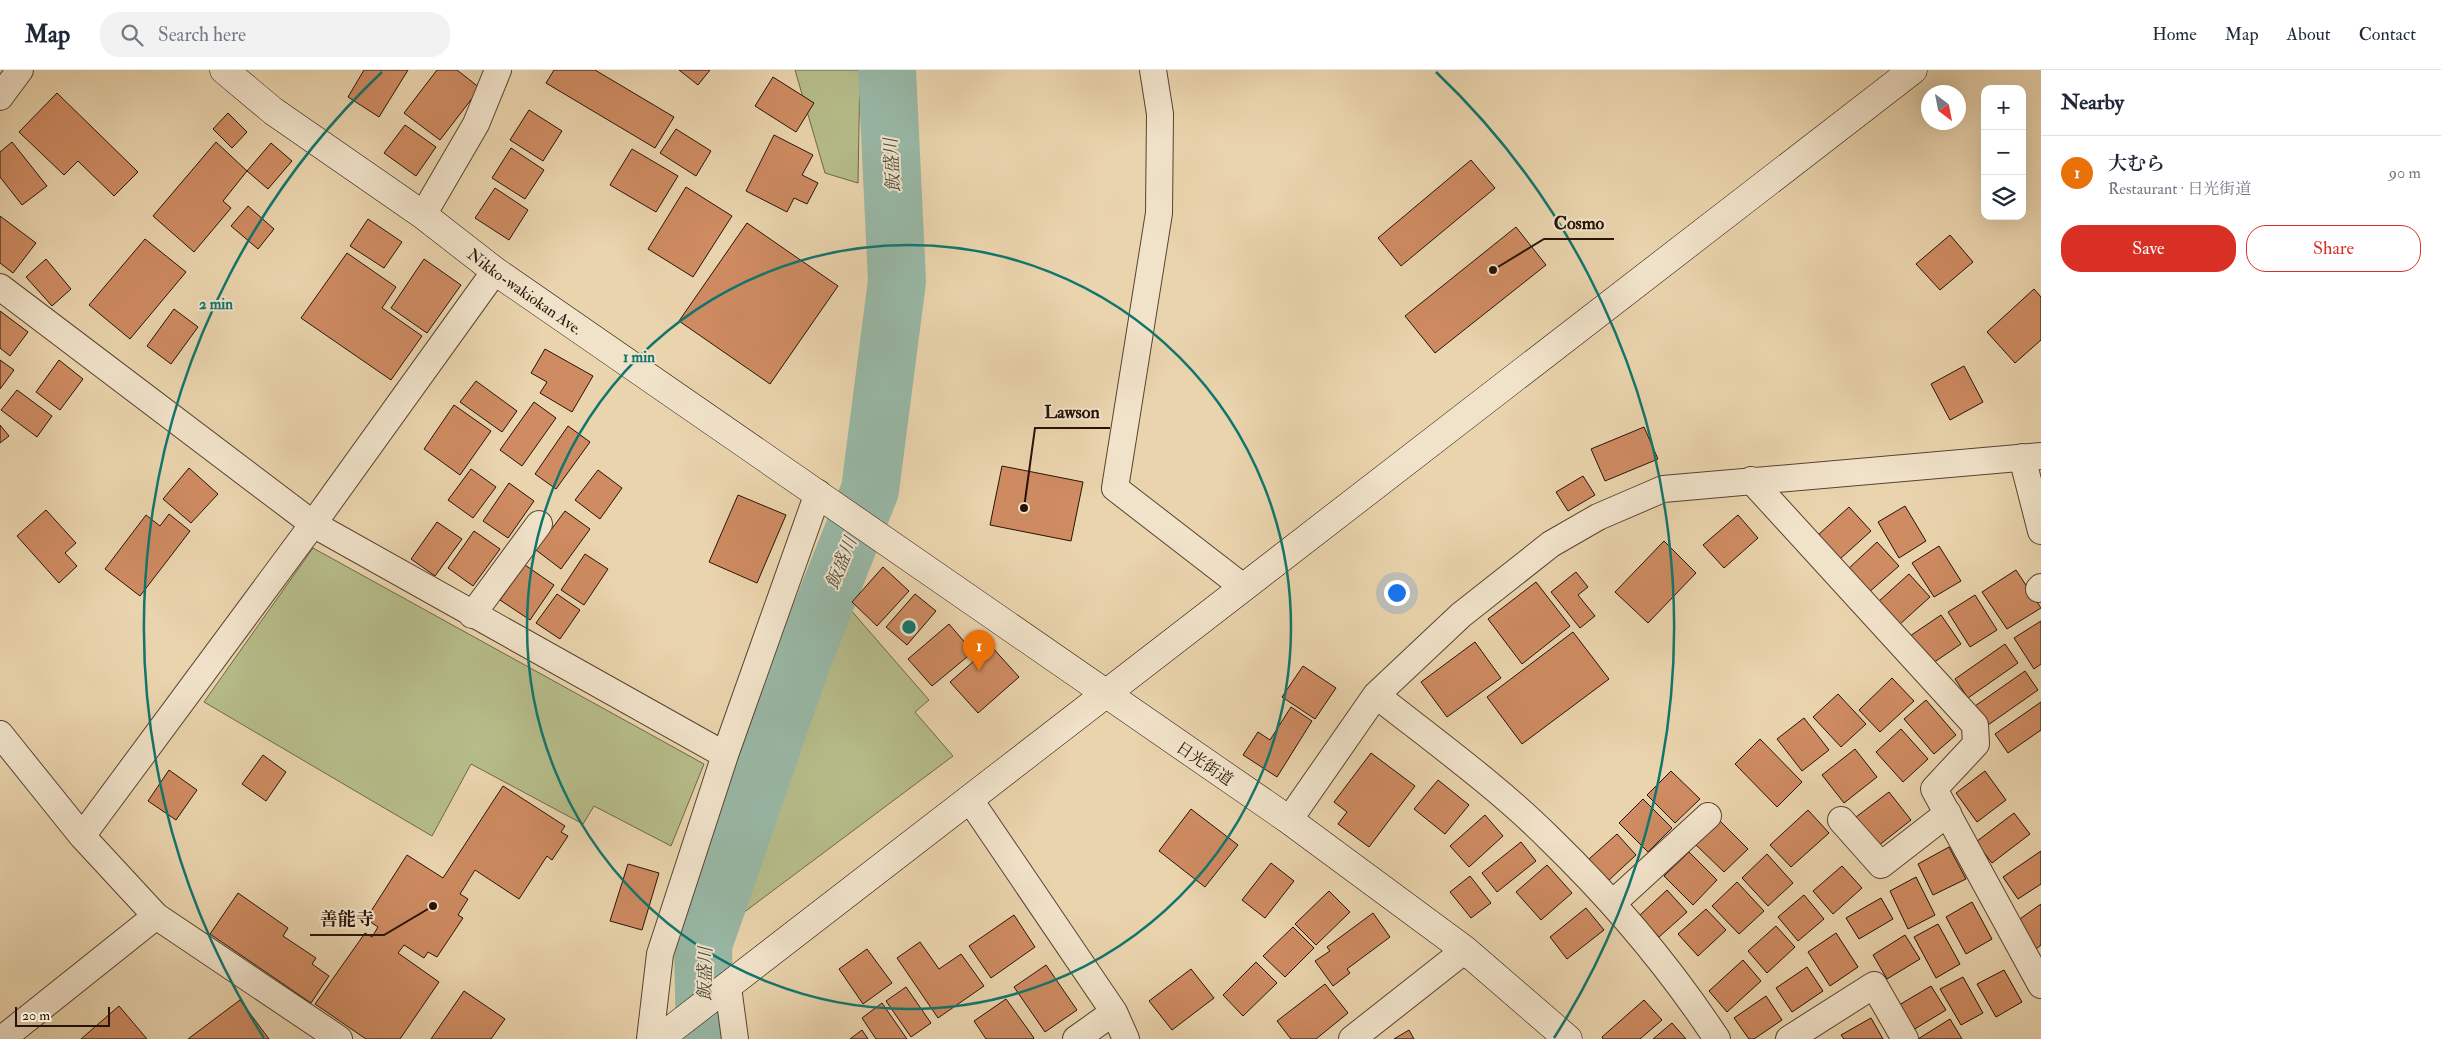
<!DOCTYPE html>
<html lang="en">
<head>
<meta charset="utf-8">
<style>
  :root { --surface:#fff; --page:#f2f2f3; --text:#1f2937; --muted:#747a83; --line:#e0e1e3; --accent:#d93025 }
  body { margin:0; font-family:"IM FELL Double Pica","Noto Serif JP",serif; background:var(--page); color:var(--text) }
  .controls { position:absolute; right:15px; top:15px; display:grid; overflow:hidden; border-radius:10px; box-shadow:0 5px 20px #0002 }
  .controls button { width:45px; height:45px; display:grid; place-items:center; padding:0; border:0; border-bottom:1px solid var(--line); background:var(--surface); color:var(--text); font:25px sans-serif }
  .compass { position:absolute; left:1921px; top:15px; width:45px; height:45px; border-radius:50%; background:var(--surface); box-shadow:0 5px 20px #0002; rotate:148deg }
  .scale { position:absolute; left:15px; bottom:12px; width:95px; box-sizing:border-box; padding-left:5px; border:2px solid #271307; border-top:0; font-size:14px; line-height:18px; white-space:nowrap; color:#271307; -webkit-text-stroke:4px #f1e3ca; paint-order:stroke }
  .you { position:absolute; left:1396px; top:522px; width:18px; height:18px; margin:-12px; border:4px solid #fff; border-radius:50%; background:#1a73e8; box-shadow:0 0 0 8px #1a73e833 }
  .badge { display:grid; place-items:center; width:32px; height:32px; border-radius:50%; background:var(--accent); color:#fff; font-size:16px; font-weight:700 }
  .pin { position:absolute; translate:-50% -41px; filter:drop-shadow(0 1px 2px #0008) }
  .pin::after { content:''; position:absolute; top:26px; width:18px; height:15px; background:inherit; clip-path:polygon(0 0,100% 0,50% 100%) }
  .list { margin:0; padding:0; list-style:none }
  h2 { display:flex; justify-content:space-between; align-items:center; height:65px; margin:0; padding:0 20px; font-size:21px }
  h2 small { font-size:16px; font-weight:400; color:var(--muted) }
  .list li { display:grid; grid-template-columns:32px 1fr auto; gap:15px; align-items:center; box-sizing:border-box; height:75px; padding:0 20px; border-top:1px solid var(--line) }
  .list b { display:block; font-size:19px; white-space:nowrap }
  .list p { margin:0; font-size:16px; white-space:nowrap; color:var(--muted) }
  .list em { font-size:16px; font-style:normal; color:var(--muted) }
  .actions { display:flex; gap:10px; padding:15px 20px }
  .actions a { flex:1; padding:11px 0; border:1px solid var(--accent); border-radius:20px; text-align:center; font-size:18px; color:var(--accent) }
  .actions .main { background:var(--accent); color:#fff }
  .icon { flex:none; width:28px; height:28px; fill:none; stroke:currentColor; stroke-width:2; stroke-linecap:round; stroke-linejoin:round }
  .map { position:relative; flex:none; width:2041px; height:969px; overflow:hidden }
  header { display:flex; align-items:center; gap:30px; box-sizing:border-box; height:70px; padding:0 25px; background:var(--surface); border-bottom:1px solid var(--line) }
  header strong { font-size:24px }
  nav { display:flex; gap:28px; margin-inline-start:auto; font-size:18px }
  .search { width:350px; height:45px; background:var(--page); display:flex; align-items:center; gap:12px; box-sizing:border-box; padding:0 18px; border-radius:20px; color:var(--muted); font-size:19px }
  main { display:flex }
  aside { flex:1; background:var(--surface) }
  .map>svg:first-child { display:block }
</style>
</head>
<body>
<header>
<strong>Map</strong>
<div class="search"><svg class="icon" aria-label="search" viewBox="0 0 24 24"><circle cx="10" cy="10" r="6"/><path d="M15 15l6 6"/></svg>Search here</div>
<nav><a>Home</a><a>Map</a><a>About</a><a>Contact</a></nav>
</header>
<main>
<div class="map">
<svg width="2041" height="969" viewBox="0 0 2041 969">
  <rect width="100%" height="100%" fill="#ead4ad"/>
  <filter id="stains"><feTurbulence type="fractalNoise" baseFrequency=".004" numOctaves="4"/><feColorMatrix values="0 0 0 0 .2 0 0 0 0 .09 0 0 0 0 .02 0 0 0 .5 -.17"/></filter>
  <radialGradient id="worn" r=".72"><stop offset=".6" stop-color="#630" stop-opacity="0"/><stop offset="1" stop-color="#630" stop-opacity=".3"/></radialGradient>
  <path fill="#b6bd8a" stroke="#6e6848" d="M795,0H860L858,113L825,103Z
    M313,478L704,694L671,776L594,736L583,754L471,694L432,766L204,632Z
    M849,538L929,630L915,642L953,686L743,843Z"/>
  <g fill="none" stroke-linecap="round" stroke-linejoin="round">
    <path stroke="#98b8a6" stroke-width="58" d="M705,969L703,875L801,593L870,420L897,211L887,0"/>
  </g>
  <path fill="#cf8b62" stroke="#271307" d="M364,0H408L379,47L348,27Z
    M437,0H457L480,18L440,70L404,43Z
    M554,0H595L674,47L655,78L546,13Z
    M679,0H710L698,15Z
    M773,7L814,33L796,62L755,36Z
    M57,23L138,102L114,126L78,91L64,105L19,62Z
    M529,40L562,61L543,91L510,70Z
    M228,43L247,62L232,78L213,59Z
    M405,55L436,77L416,106L384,83Z
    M676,59L711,81L696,106L660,83Z
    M774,65L813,85L802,105L818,113L807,134L794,128L787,142L746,121Z
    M12,72L47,116L22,135L0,107V82Z
    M216,72L247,101L223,131L231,138L194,182L153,146Z
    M271,73L292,91L268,119L247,101Z
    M511,78L544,100L525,129L492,108Z
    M632,79L678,106L656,142L610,115Z
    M1471,90L1495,118L1401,196L1378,168Z
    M686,117L732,146L693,207L648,179Z
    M495,118L528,140L509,170L475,148Z
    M248,136L274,159L258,179L231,156Z
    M0,146L36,173L13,203L0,193Z
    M368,149L402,172L384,198L350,176Z
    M747,153L838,216L770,314L679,251Z
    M1516,157L1546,195L1435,283L1405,246Z
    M1950,165L1973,192L1940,220L1916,194Z
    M145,169L186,202L130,269L89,235Z
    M347,183L396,217L382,238L422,266L391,310L301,248Z
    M46,189L71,219L52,236L26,207Z
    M424,189L461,215L427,263L391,238Z
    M2034,219L2041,227V270L2015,293L1987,262Z
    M174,239L198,257L171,294L147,276Z
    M0,241L28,262L10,286L0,278Z
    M545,279L593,306L572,342L540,323L547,312L531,303Z
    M0,290L14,300L0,319Z
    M59,290L83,309L60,340L36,322Z
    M1964,296L1983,332L1950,350L1931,314Z
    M476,311L517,341L502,362L460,332Z
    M17,320L52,346L37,367L1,340Z
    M534,332L556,348L522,396L500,380Z
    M454,335L491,361L460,405L424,379Z
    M0,355L9,366L0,373Z
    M568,356L590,372L556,419L535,404Z
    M1644,357L1658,389L1605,411L1591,379Z
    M1002,396L1083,412L1071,471L990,455Z
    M189,398L218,424L191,453L163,429Z
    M471,399L496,417L473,448L448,430Z
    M598,400L622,418L600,449L575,430Z
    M1583,406L1595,425L1568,441L1556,422Z
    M509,413L534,431L508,468L483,451Z
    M738,425L786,445L757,513L709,492Z
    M1905,436L1926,471L1899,488L1878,452Z
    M1849,437L1871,461L1840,489L1818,465Z
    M46,440L76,473L65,483L77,496L59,513L17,466Z
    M565,441L590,459L561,499L536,480Z
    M169,444L190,461L140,526L105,499L146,445L160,456Z
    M1738,445L1758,468L1724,498L1703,475Z
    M437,452L462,469L435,506L411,489Z
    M474,461L500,479L473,516L448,498Z
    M1664,471L1696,503L1648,553L1615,522Z
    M1877,472L1899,496L1868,523L1847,500Z
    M1939,476L1961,511L1934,527L1912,493Z
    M585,484L608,499L584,535L561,520Z
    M525,495L554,515L530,550L500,530Z
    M883,497L909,521L877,556L852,532Z
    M2016,500L2041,538L2007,559L1982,522Z
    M1576,502L1588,517L1578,525L1595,546L1580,558L1551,522Z
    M1909,504L1930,527L1899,555L1878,532Z
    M1536,512L1570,556L1522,594L1488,549Z
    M557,524L580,540L560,569L536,553Z
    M915,524L936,541L907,575L886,557Z
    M1975,525L1997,560L1970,577L1948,542Z
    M1941,545L1961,574L1930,595L1910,566Z
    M2041,551V594L2034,599L2014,568Z
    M949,554L973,582L932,616L908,589Z
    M1573,562L1609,609L1522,674L1487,627Z
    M1475,572L1501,608L1447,647L1421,612Z
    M2005,574L2018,593L1968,628L1955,609Z
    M991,576L1019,607L978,643L950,612Z
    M1303,596L1336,618L1315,649L1282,627Z
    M2025,601L2038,620L1988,655L1975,636Z
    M1892,608L1914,631L1880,662L1859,640Z
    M1838,624L1866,654L1841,677L1813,647Z
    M1926,630L1956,665L1934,684L1904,649Z
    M2041,632V660L2008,683L1995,664Z
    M1291,637L1312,651L1277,707L1243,685L1258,662L1270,670Z
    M1804,648L1829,680L1802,701L1777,669Z
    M1901,659L1928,689L1903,712L1876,682Z
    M1760,669L1802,712L1777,737L1735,694Z
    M1855,679L1877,707L1844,733L1822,705Z
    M1371,683L1415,716L1369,777L1338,754L1347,742L1334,732Z
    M263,685L286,702L266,731L242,714Z
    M169,700L197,720L176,750L148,731Z
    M1671,701L1700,729L1675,753L1647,725Z
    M1985,701L2006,730L1977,752L1956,723Z
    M1438,710L1469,735L1445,764L1414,739Z
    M503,716L565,756L561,762L568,766L552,790L547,786L519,829L475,800L460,824L468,829L458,845L463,848L437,887L428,882L424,888L404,875L398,883L439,912L400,969H366L315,934L365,863L372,867L378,857L366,849L407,785L443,808Z
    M1889,722L1911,750L1878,776L1856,747Z
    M1643,729L1672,758L1648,782L1619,753Z
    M1191,739L1238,775L1205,817L1159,781Z
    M1808,740L1829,763L1791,797L1770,775Z
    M2014,743L2030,764L1992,793L1976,772Z
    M1485,745L1503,766L1469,797L1450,776Z
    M1719,750L1748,779L1724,802L1695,774Z
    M1617,764L1636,785L1608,811L1589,789Z
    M1521,772L1536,791L1497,822L1482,803Z
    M1949,777L1966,809L1933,825L1918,794Z
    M2041,781V814L2018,829L2003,807Z
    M1689,782L1717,810L1693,835L1664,806Z
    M1767,784L1793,813L1768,836L1742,808Z
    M1271,793L1294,811L1265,848L1242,830Z
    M628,794L659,803L642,860L610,851Z
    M1547,795L1572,823L1541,850L1516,822Z
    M1842,796L1862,818L1833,844L1813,821Z
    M1470,806L1491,833L1471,848L1450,822Z
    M1916,807L1935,845L1908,859L1890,821Z
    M1737,812L1764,841L1739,864L1712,836Z
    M1667,820L1687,842L1659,867L1639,846Z
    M1329,821L1350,842L1316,875L1295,854Z
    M238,823L288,858L283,866L316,888L312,894L329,906L311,933L210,864Z
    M1804,825L1824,849L1798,871L1778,847Z
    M1881,828L1893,849L1859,869L1846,848Z
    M1972,832L1992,869L1966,884L1946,847Z
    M2041,834V875L2036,879L2017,851Z
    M1586,838L1604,860L1567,889L1550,867Z
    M1706,839L1726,860L1698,886L1678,864Z
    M1373,843L1390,867L1347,899L1350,903L1333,916L1315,891L1330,881L1327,877Z
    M1014,845L1035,877L991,908L969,876Z
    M1938,854L1960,894L1936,908L1914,867Z
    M1776,856L1795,877L1767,903L1748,881Z
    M1293,857L1314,878L1285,907L1263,886Z
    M1836,863L1858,897L1830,916L1808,882Z
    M1905,865L1920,889L1887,909L1873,885Z
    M920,872L939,899L961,884L984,916L938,948L897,888Z
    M867,879L892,913L863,934L839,899Z
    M1743,890L1761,911L1727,942L1709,921Z
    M1256,892L1277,913L1243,946L1223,925Z
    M1046,895L1077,940L1045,962L1014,917Z
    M1807,897L1823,921L1792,942L1776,918Z
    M1191,899L1214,928L1172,960L1149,931Z
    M2004,900L2022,932L1996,947L1977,914Z
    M1963,907L1983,943L1961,955L1940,919Z
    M1325,914L1348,943L1316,969H1291L1277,951Z
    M1931,916L1946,940L1913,960L1899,935Z
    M906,917L931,953L911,967L886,931Z
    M464,921L505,949L491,969H431Z
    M1766,926L1782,950L1754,969H1749L1734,948Z
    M1006,929L1034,968L1033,969H986L974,951Z
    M240,930L269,969H188Z
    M1644,930L1662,950L1640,969H1603L1602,967Z
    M882,933L907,969H876L862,948Z
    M119,936L147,969H81Z
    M1871,948L1883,969H1844L1841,965Z
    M1950,949L1962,969H1918Z
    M1672,953L1686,969H1653Z
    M862,960L868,969H850Z
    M1409,960L1414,969H1394Z"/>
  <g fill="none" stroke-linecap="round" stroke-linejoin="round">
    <defs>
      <path id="street" d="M1153,0L1160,44L1159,143L1115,418L1243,517
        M0,27L20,0
        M423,145L476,54L498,0
        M0,217L313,454L725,685
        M2022,387L2041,461
        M1751,410L1975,655L1976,674L1934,719L2041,915
        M2039,519L2041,517
        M472,545L539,454
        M1376,625C1433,670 1498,717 1549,768C1612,829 1669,896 1717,969
        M0,664L82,766L156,846L339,969
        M970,730L1114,942L1126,969
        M1289,750L1376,625L1461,545L1551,474L1598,447L1663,419L2041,386
        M1841,750L1881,795L1948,743
        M82,766L313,454L495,201
        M1613,833L1708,746
        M728,917L735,969
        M2,969L156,846
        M650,969L660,884L725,685L818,423
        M1076,969L1114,942
        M1352,969L1465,880
        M1789,969L1874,915L1905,969"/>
      <g id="secondary">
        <path id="s1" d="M224,0L273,41L423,145L495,201L1289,750L1465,880L1568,969"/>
        <path d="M659,969L1913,0"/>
      </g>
    </defs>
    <use href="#street" stroke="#584330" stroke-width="28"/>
    <use href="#secondary" stroke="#271307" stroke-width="29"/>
    <use href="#street" stroke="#f1e3ca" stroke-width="26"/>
    <use href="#secondary" stroke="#f1e3ca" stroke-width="28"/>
  </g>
  <g fill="none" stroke="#0f766e" stroke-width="2.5">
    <circle cx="909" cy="557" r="382"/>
    <path d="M264 968A765 765 0 0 1 382 2M1436 2A765 765 0 0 1 1554 968"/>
  </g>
  <g text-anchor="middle" stroke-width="4" stroke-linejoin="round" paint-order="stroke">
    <g font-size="16" fill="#271307" stroke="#f1e3ca">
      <text dy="6" stroke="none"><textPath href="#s1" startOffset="374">Nikko-wakiokan Ave.</textPath></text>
      <text transform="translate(1205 693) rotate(34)" y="6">日光街道</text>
    </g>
    <g font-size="18" font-style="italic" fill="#4f4d3f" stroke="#f1e3ca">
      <text transform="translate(892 95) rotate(-93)" y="6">飯盛川</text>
      <text transform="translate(841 493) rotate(-68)" y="6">飯盛川</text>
      <text transform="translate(705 904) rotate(-89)" y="6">飯盛川</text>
    </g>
  </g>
  <circle cx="909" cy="557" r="8" fill="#0f766e" stroke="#f1e3ca" stroke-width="2.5"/>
  <g font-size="15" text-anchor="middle" font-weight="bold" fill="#0f766e" stroke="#f1e3ca" stroke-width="4" stroke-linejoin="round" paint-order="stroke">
    <text x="216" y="239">2 min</text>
    <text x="639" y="292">1 min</text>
  </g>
  <path fill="none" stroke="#271307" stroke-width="2" d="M1493 200L1544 169H1614M1024 438L1035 358H1110M433 836L384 865H310"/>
  <g fill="#271307" stroke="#f1e3ca" stroke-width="2">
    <circle cx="1493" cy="200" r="5"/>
    <circle cx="1024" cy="438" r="5"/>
    <circle cx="433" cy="836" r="5"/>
  </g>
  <g font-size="18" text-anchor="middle" font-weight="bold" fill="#271307" stroke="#f1e3ca" stroke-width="4" stroke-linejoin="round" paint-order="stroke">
    <text x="1579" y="159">Cosmo</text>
    <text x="1072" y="348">Lawson</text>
    <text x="347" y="855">善能寺</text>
  </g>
  <rect width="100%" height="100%" filter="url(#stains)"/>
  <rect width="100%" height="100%" fill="url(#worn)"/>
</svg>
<div class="controls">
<button>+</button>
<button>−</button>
<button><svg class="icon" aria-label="layers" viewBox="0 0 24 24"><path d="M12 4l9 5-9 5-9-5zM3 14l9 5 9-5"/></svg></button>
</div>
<svg class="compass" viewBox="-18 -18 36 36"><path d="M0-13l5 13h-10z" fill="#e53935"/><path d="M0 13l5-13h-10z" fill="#747a83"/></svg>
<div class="scale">20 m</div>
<div class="you"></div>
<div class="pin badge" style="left:979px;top:601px;background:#e8710a">1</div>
</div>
<aside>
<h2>Nearby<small></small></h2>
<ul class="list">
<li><span class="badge" style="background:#e8710a">1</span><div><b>大むら</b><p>Restaurant · 日光街道</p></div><em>90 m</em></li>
</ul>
<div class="actions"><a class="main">Save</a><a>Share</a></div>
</aside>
</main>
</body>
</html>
